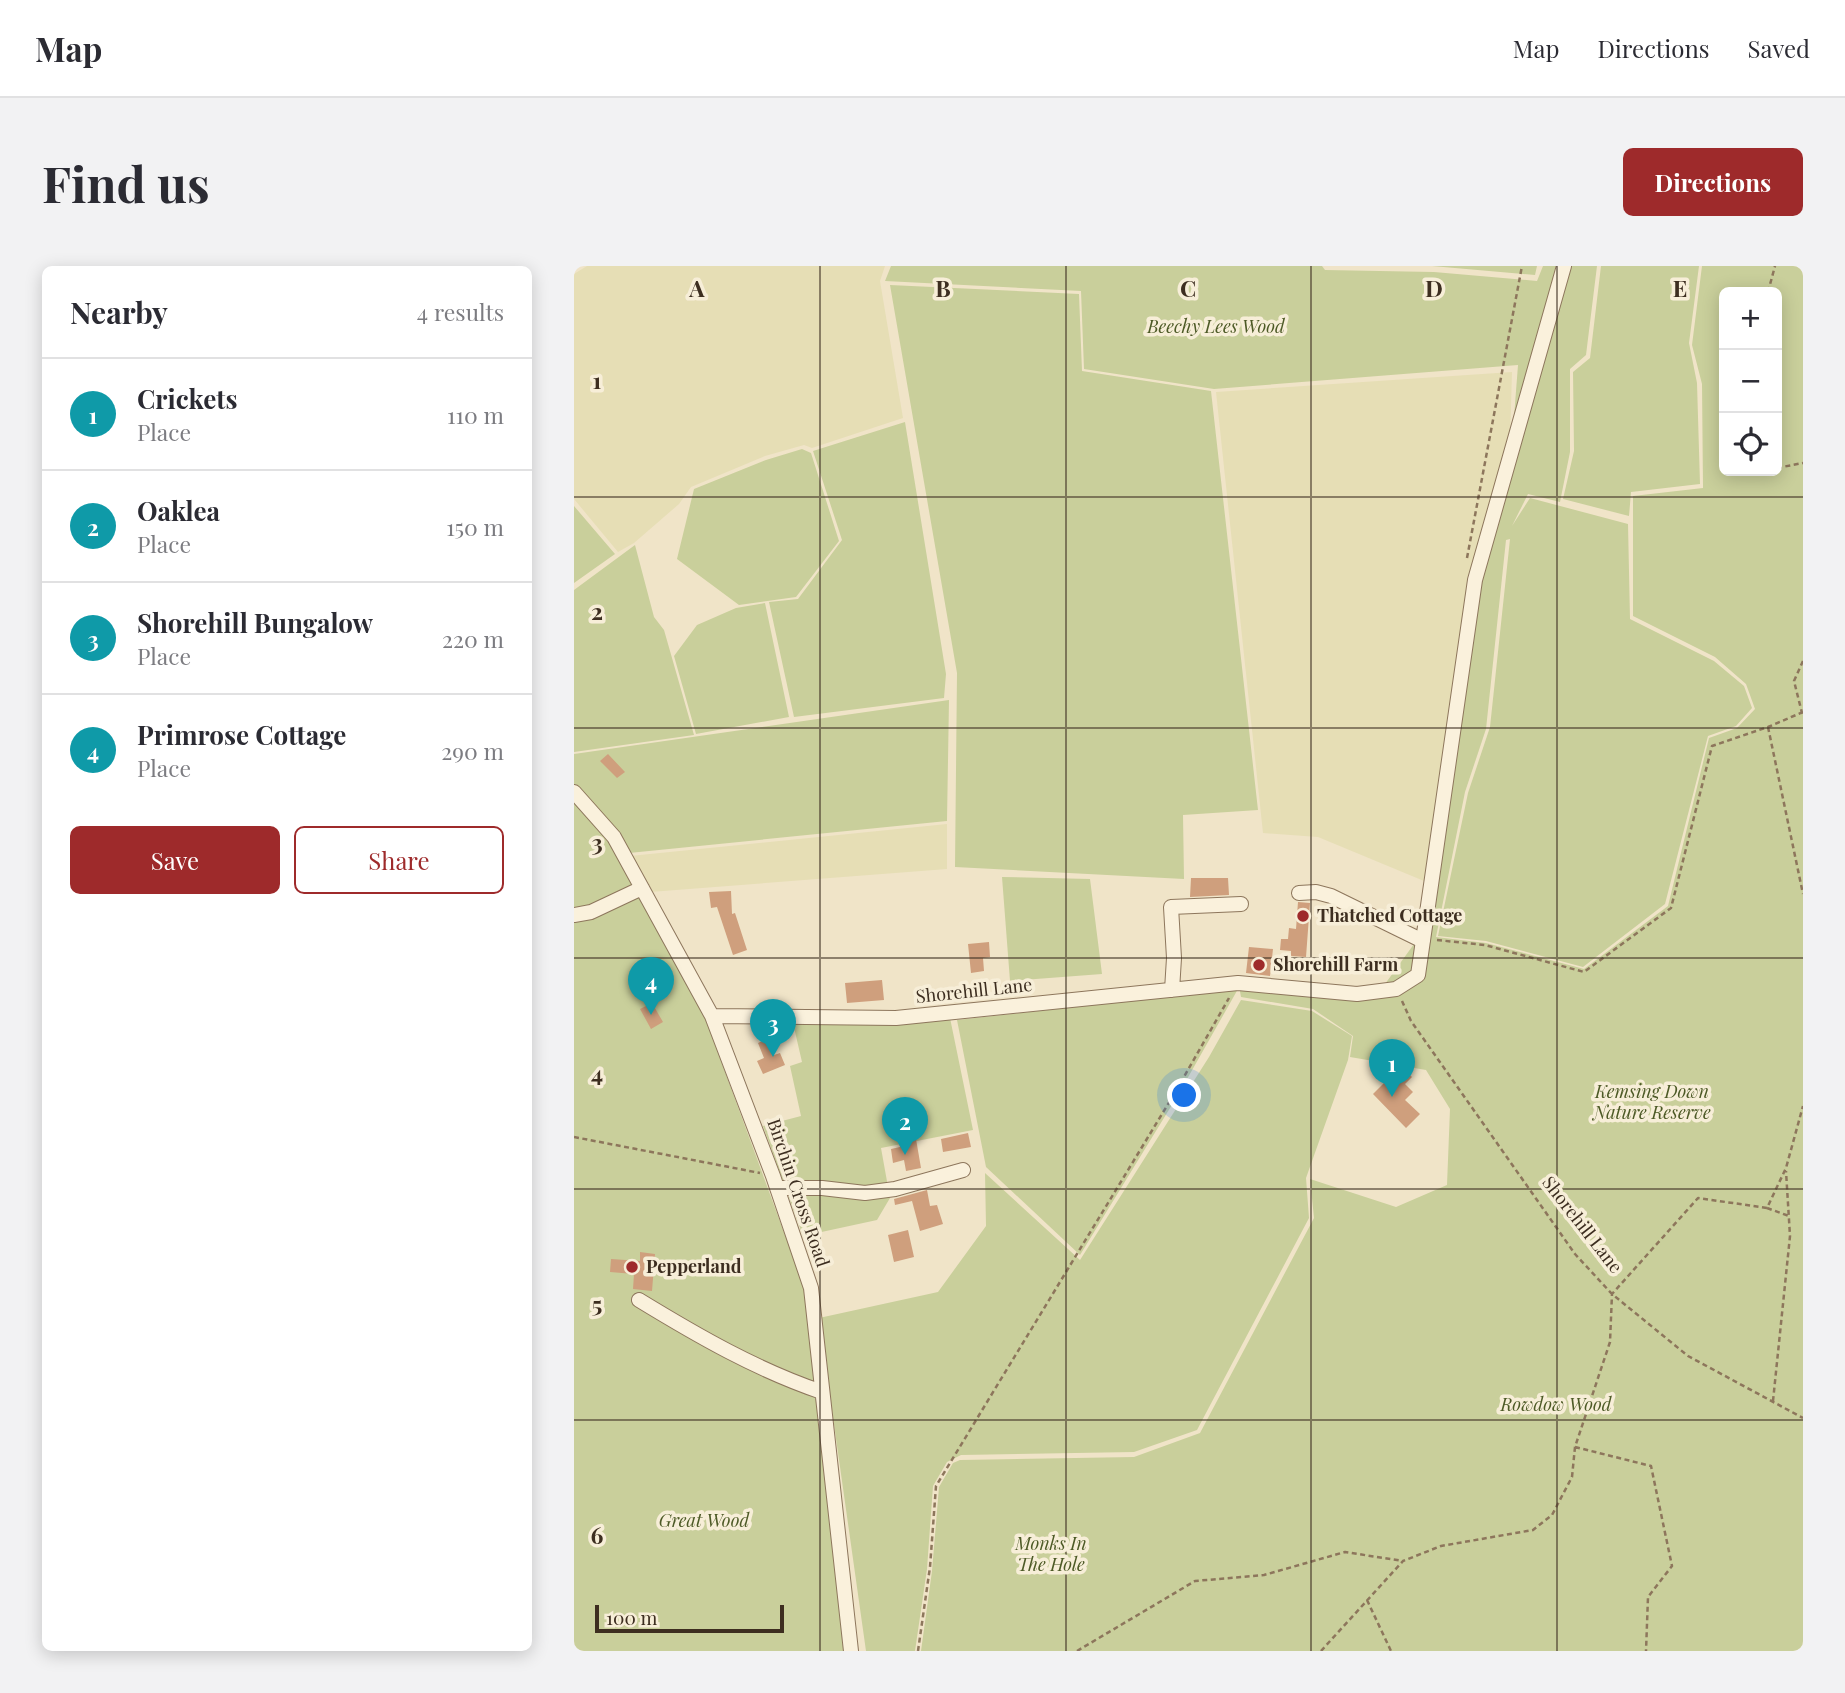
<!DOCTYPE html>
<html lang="en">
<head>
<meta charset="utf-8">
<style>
  :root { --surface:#fff; --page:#f2f2f3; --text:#2b2b33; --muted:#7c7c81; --line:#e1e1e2; --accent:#9e2a2b }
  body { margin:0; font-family:"Playfair Display",serif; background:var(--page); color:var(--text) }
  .controls { position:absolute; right:21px; top:21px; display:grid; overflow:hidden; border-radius:10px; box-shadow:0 4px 18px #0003 }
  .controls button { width:63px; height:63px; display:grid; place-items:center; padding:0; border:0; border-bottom:2px solid var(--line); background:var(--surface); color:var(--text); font:35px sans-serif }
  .scale { position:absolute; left:21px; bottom:18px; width:189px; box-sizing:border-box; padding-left:7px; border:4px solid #3d2e20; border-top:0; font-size:19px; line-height:24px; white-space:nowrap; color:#3d2e20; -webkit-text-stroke:5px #f7eed8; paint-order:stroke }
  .you { position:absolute; left:611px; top:830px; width:24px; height:24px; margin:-18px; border:5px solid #fff; border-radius:50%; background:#1a73e8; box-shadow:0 0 0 10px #1a73e833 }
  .badge { display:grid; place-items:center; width:46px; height:46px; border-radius:50%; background:var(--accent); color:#fff; font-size:23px; font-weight:700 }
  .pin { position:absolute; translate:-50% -58px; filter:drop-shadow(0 2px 4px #0008) }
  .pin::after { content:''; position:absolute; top:37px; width:24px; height:21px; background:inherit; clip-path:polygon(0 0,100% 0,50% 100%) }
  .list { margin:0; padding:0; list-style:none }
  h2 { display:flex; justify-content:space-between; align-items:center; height:91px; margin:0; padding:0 28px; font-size:30px }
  h2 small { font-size:23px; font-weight:400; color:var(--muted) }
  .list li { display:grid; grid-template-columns:46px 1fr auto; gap:21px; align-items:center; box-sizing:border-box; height:112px; padding:0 28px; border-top:2px solid var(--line) }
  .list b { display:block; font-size:26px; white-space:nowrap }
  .list p { margin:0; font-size:23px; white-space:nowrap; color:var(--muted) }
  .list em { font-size:23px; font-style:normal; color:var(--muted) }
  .actions { display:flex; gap:14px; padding:21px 28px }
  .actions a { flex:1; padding:16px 0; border:2px solid var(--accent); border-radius:10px; text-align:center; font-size:24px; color:var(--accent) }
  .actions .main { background:var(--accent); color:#fff }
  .icon { flex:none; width:38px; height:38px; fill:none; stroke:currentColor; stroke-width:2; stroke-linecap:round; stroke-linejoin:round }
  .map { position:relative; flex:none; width:1229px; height:1385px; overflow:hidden; border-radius:10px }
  header { display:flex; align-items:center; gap:42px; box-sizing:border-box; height:98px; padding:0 35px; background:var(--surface); border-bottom:2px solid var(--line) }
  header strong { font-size:33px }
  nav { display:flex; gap:38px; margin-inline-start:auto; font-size:24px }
  .intro { display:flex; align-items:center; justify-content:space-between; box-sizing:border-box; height:168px; padding:0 42px }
  h1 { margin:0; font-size:49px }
  .button { padding:18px 32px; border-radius:10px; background:var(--accent); color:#fff; font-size:24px; font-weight:700 }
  main { display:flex; gap:42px; padding:0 42px }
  aside { flex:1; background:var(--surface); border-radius:10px; box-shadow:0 4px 18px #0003 }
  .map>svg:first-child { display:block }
</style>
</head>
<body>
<header>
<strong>Map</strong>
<nav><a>Map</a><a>Directions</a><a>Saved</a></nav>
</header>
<div class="intro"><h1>Find us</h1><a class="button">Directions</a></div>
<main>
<aside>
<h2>Nearby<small>4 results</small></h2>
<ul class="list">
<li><span class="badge" style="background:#0f9aa8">1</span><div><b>Crickets</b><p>Place</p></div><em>110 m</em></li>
<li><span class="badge" style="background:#0f9aa8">2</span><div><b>Oaklea</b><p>Place</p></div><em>150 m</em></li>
<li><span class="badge" style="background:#0f9aa8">3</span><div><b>Shorehill Bungalow</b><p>Place</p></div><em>220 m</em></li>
<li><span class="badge" style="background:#0f9aa8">4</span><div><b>Primrose Cottage</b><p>Place</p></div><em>290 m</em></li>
</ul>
<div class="actions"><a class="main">Save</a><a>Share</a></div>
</aside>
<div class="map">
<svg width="1229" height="1385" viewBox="0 0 1229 1385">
  <rect width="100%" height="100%" fill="#f0e4c8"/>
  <path fill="#e6deb5" d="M13,0H311L306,15L329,152L238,182L230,179L191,190L117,221L105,238L60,277L44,286L0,233V8Z
    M938,106L936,176L898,314L850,615L744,571L689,567L642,126Z
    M373,558V603L76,626L56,590Z"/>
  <path fill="#c9cf9b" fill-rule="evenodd" d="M317,0H748L751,4L860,6L963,15L969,0H1023L1012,89L996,103V186L986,236L954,228L938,260L956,232L1054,258L1056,353L1140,395L1170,420L1178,442L1162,460L1134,470L1091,638L1009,701L912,675L864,670L894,527L916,461L936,273L932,274L912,463L891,526L862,671L912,677L1010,703L1094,640L1135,472L1163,462L1181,443L1172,418L1141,391L1059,350V230L1129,222L1128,118L1118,79L1128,0H1229V1385H347L358,1305L365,1221L379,1197L386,1194L560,1191L626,1167L740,952L736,913L822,941L873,919L876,843L852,804L776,791L779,770L739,743L667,731L665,720L728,729L811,718L840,678L852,670L904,319L938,177L944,99L640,123L510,103L507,25L311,15ZM1150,26H1203V205H1150Z
    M858,0H963L961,9Z
    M1027,0H1125L1115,77L1123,117L1126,218L1057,226L1055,250L989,233L1000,185L999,106L1016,92Z
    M316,19L505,28L508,105L637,125L684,544L609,549L610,613L381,601L383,407Z
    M331,156L372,408L370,432L220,451L195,336L224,333L268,274L239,185Z
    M228,183L237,187L265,275L222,331L165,339L103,293L120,223L192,194Z
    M0,240L41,288L0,317Z
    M61,279L80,351L90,364L120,469L0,486V324Z
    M191,337L215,451L122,468L100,390L123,359L162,342Z
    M375,434L373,555L55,587L0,522V488Z
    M0,532L36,572L132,754L229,1018L281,1385H0Z
    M428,611L516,613L528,708L436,715Z
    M664,723L604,829L506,989L412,901L383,754Z
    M667,734L738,745L778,770L774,794L732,912L735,952L623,1164L560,1186L387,1189L373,1196L359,1220L353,1303L341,1385H292L245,1052L364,1026L412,960L411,907L506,994L635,791Z
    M376,752L399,864L307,882L316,932L303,954L229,970L189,860L227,850L216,800L228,796L219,757Z"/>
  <path fill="#cf9f7d" d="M34,488L51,506L43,512L26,495Z
    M617,612H654L655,629L616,631Z
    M157,625L158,648L161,647L173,684L159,689L143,641L137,642L135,626Z
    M724,636L736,637L732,691L717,690V685L706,684L707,673H714L715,662L722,663Z
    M415,676L416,691L409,692L410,705L397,707L394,678Z
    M675,681L699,683L696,710L672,707Z
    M308,714L310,734L273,737L271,717Z
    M78,737L89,756L77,763L66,743Z
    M193,773L200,789L206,787L211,799L189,808L183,795L190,792L184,777Z
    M827,800L838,811L831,818L839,826L831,834L846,848L832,862L799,828Z
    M394,867L397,881L369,886L367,873Z
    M342,873L347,902L332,905L330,894L319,897L317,883L326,881L325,877Z
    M353,924L356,940L363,939L369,958L346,965L338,935L321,939L320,933Z
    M334,964L340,991L320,996L314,969Z
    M66,986L81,988L78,1025L59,1023L60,1008L36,1006L37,993L66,995Z"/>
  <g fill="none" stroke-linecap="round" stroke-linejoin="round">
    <defs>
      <path id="minor" d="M0,526L40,571L138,750L199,910L237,1022L277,1385
        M725,627L742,626L757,630L849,675
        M0,649L17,646L68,622
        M598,724L600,692L597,641L667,638
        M138,750L322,752L664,717L783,728L822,723L844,709L901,314L990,0
        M203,922H248L291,927L321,923L389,904
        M65,1034C124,1070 183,1104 248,1126"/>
    </defs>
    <use href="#minor" stroke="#8d765c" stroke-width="16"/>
    <path stroke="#8d765c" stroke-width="2.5" stroke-dasharray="5 3.5" stroke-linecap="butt" d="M1194,26L1201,0
      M1203,202L1229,197
      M893,292L948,0
      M1229,395L1220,415L1229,451
      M1194,461L1229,628
      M863,674L911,679L1010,706L1097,642L1138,480L1194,461L1229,446
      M828,735L837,755L1001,988L1038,1028L1114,1090L1229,1152
      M0,871L186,907
      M1193,942L1215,950
      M1199,1135L1216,970L1212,905
      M1001,1181L1077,1200L1098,1300L1074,1331L1072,1385
      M793,1334L817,1385
      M344,1385L356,1301L362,1220L599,830L655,732
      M503,1385L621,1315L690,1309L771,1286L829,1295
      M747,1385L829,1295L867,1280L959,1264L978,1249L998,1211L1001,1181L1036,1076L1038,1028L1124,932L1193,942L1212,902L1229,840"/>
    <use href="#minor" stroke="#faf1dc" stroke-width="14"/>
  </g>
  <path fill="none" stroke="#3d2e20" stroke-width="2" stroke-opacity="0.55" d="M246,0V1385M492,0V1385M737,0V1385M983,0V1385M0,231H1229M0,462H1229M0,692H1229M0,923H1229M0,1154H1229"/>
  <g fill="#9e2a2b" stroke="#f7eed8" stroke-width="2.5">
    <circle cx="729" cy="650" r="7"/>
    <circle cx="685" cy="699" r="7"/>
    <circle cx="58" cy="1001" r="7"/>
  </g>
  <g text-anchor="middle" stroke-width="7" stroke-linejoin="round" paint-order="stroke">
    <g font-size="18" font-style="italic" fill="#4d5a26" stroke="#f7eed8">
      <text x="642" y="67">Beechy Lees Wood</text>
      <text x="1078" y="832">Kemsing Down<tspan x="1078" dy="21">Nature Reserve</tspan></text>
      <text x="982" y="1145">Rowdow Wood</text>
      <text x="130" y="1261">Great Wood</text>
      <text x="477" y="1284">Monks In<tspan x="477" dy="21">The Hole</tspan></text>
    </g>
    <g font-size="18" font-weight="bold" fill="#3d2e20" stroke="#f7eed8" text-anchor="start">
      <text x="743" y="656">Thatched Cottage</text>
      <text x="699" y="705">Shorehill Farm</text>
      <text x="72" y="1007">Pepperland</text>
    </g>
    <g font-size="18" fill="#3d2e20" stroke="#f7eed8">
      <text transform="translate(400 725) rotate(-6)" y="6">Shorehill Lane</text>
      <text transform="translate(224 927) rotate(71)" y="6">Birchin Cross Road</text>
      <text transform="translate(1008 959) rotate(52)" y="6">Shorehill Lane</text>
    </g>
  </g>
  <g font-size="23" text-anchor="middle" font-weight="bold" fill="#3d2e20" stroke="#f7eed8" stroke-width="7" stroke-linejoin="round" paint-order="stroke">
    <text x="123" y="31">A</text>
    <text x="369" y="31">B</text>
    <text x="614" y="31">C</text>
    <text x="860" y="31">D</text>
    <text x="1106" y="31">E</text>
    <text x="23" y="123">1</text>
    <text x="23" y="354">2</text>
    <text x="23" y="585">3</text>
    <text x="23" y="816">4</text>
    <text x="23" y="1047">5</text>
    <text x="23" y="1278">6</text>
  </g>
</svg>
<div class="controls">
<button>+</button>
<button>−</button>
<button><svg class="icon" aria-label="locate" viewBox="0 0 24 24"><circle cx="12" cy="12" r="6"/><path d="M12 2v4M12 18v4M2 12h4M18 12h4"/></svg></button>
</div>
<div class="scale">100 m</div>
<div class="you"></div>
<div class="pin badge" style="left:818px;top:831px;background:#0f9aa8">1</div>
<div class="pin badge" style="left:331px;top:889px;background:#0f9aa8">2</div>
<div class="pin badge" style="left:199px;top:791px;background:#0f9aa8">3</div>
<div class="pin badge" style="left:77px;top:749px;background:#0f9aa8">4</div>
</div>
</main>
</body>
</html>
